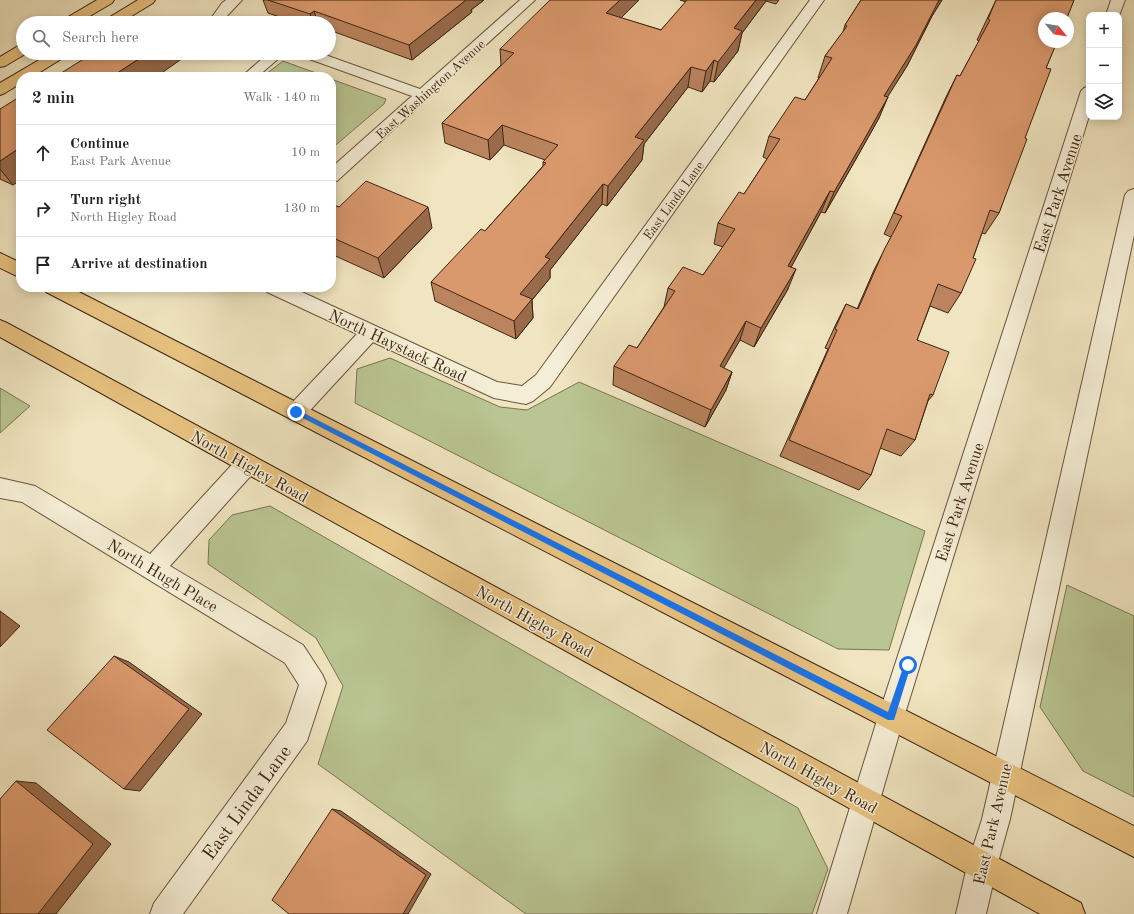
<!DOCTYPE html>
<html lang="en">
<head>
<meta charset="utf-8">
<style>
  :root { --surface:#fff; --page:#f2f2f2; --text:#222; --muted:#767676; --line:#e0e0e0 }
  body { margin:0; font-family:"Old Standard TT",serif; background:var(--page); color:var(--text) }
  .controls { position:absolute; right:12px; top:12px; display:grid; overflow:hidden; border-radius:8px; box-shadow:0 2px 10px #0003 }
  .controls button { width:36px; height:36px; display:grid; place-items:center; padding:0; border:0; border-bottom:1px solid var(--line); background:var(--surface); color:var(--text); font:20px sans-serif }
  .compass { position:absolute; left:1038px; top:12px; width:36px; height:36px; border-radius:50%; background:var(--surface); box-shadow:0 2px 10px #0003; rotate:120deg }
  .stop { position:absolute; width:12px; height:12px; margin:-9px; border:3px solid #1a73e8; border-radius:50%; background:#fff }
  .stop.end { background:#1a73e8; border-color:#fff; box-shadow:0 1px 4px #0008 }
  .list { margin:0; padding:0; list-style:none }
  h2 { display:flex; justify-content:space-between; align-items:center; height:52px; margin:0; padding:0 16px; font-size:17px }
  h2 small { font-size:13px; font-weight:400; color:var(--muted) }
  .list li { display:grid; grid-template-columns:26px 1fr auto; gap:12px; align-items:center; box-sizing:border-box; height:56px; padding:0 16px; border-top:1px solid var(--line) }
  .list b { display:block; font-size:15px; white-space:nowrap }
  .list p { margin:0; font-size:13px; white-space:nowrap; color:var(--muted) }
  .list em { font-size:13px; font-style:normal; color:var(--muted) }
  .icon { flex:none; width:22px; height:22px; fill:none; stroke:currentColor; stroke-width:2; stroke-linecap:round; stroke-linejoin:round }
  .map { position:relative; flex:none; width:1134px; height:914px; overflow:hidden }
  .search { position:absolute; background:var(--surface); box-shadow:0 2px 10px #0003; left:16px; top:16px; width:320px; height:44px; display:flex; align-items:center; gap:10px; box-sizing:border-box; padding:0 14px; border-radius:22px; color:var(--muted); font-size:15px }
  .panel { position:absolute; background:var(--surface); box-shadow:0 2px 10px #0003; left:16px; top:72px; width:320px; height:220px; border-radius:16px }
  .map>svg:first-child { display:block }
</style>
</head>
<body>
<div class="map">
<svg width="1134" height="914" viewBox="0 0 1134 914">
  <rect width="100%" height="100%" fill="#f0e5c0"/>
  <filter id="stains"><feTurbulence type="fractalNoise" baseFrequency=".005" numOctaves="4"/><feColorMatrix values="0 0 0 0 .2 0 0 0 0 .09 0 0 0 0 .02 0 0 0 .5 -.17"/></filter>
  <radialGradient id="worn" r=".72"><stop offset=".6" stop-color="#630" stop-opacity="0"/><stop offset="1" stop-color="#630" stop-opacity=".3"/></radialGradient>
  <path fill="#b9c592" stroke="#7b7451" d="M283,61L327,77H262Z
    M331,79L386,99L384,104L331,149Z
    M390,358L500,407L527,410L579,382L925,531L889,650L838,649L355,403L357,369Z
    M0,388L30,406L0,433Z
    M270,506L798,808L828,869L812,914H526L318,764L343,686L316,638L208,564L209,540L232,515Z
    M1067,585L1134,616V797L1083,771L1040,707Z"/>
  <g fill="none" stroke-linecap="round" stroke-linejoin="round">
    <defs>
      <path id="minor" d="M226,0H242L226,17L232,23H217L212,17L222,3Z
        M520,0H535L337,181L331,183V168L412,96L301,56L299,53H320L420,89Z
        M810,0H824L550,387L533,401L526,404L494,398L373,342L303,418L296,421L289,418L285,412L289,406L357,334L267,292L265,287H291L497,382L522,386L536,375Z
        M1111,0H1125L1119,16V15H1106Z
        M269,53H285L257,77H241Z
        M1089,86V116L904,717L847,914H817L878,717L1081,91L1084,88Z
        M1134,189V235L1010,819L997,866L986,914H956L967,866L982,819L1125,195L1128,191Z
        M247,454L255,457L258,464L255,471L170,566L303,645L322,674L326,683L307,741L183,914H150L154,903L286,723L299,685L285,663L22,502L0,498V478L35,486L150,554L239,457Z"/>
      <path id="major" d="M97,0H114L112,3L78,23H61L63,20Z
        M138,0H155L153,3L120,23H103L105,20Z
        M23,45V53H27L5,66L0,67V57L18,46Z
        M51,53H68L66,56L32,77H21V83L5,93L0,95V83Z
        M0,253L21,263V278L0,268Z
        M44,287H69L1134,826V857L46,292Z
        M0,320L7,323L1081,903L1085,914H1040L0,337Z"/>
    </defs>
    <use href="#minor" stroke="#6a543c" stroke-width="2"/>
    <use href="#major" stroke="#3d2410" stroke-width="2"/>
    <use href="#minor" fill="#f5eed6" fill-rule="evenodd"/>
    <use href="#major" fill="#e8c280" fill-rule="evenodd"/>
  </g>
  <path fill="#bb845e" stroke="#3d2410" d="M263,0H484L471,10L472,12L412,60L329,30V23H297L268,13Z
    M680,0H779L776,4L766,1L742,33L738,51L714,82L710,81L702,92L688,87L644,144L642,160L607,206L602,204L550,270V278L532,300L533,318L516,339L435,301L431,282L485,231L543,166V162L545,160L504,145L490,160L445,143L442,123L501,65L500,49L621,18L661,30L686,2Z
    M861,0H942L932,16L907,66L887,97L879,118L856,159L825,213L821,212L791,267L788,289L754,347L740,340L723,368L732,372L726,390L705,427L613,385L614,366L637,348L664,307L668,288L703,275L723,247L714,244L718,223L744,194L767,159L763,157L769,136L805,100L819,78H818L825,56L843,32L845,25Z
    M996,0H1074L1046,68L1025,138L999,213L985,234L982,233L973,258L961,293L948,313L930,306L917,340L933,395L928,401L915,440L901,456L880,448L871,475L859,490L780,456L828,349L825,348L836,324L846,304L857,309L874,270L891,237L884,234L946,97L957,75L960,76L979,41L977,40Z
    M0,109L13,185L0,179Z
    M331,204L339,207L432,228L384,278L331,254Z"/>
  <path fill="#996b4c" stroke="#3d2410" d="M466,0H484L471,10L472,12L412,60L409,45Z
    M620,0H639L605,34L606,13Z
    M756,0H766V1L742,33L738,51L714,82L718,62L734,28Z
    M939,0H942L932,16L907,66L875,117L884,96Z
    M314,11L318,23H313L310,14Z
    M148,53H190L156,77H111Z
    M714,60L710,81L702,92L706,71Z
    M691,67L688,87L644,144L642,160L607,206L608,186L635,137Z
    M888,97L879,118L856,159L825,213L834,192Z
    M502,125L504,145L490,160L488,140Z
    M21,130V137L17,132Z
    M21,147V180L13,185L0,169V161Z
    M603,184L602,204L550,270V278L532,300L533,318L516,339L514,321L520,294L545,257Z
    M830,191L821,212L781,286L788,266Z
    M428,207L432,228L384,278L378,258Z
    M796,269L788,289L754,347L761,328Z
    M746,321L740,340L714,385L720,366Z
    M732,372L726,390L705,427L711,410Z
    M0,611L20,626L0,647Z
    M114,656L129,662L202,714L140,791L124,789Z
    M16,781L36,783L111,844L56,914H38Z
    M332,809L341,811L431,874L408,914H403Z"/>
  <path fill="#da996d" stroke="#3d2410" d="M268,0H466L409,45L314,11L310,14Z
    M550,0H620L606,13L661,30L687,0H756L734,28L742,31L718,62L714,60L706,71L691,67L635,137L644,140L608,186L603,184L545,257L550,259L520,294L532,299L514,321L431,282L481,229L485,231L546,163L543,162L558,145L502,125L488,140L442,123L514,53L500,49Z
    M861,0H939L916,45L884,96L888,97L865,138L834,192L830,191L788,266L796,269L761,328L746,321L720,366L732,372L711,410L614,366L629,345L637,348L675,291L668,288L683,267L703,275L735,229L718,223L739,192L744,194L780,139L769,136L795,97L805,100L832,58L825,56L847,26L845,25Z
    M996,0H1074L1067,18H1044V42H1057L1046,68L1051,69L1025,138L1027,139L999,213L990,210L973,258L976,259L961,293L938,284L917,340L949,352L933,395L930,394L915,440L887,429L871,475L789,440L837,330L835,329L846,304L858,309L884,250L902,216L894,213L957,75L960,76L990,20L988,19Z
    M147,19L157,23H141Z
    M93,53H148L111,77H55Z
    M21,96V130L17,132L21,134V147L0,161V109Z
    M366,181L428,207L378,258L331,237V204L339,207Z
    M114,656L189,709L124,789L47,730Z
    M16,781L93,844L38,914H0V799Z
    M332,809L426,875L403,914H289L272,900Z"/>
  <path fill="#1a73e8" d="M296,409L888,712L905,662H910L911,665L894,720H888L293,413L292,412Z"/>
  <g text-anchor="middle" stroke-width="3" stroke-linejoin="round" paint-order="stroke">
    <g font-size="13" fill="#3d2410" stroke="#f5eed6">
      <text transform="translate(430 89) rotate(-42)" y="5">East Washington Avenue</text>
      <text transform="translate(673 200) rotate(-54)" y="5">East Linda Lane</text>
    </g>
    <g font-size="16" fill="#3d2410" stroke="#f5eed6">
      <text transform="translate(1057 193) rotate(-72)" y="6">East Park Avenue</text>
      <text transform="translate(398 345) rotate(25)" y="6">North Haystack Road</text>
      <text transform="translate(250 466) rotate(29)" y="6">North Higley Road</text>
      <text transform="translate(959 502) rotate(-72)" y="6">East Park Avenue</text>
      <text transform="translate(163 575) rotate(31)" y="6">North Hugh Place</text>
      <text transform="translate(535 621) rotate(29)" y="6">North Higley Road</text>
      <text transform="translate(819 777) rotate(29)" y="6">North Higley Road</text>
      <text transform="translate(992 824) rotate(-77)" y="6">East Park Avenue</text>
    </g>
    <g font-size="19" fill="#3d2410" stroke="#f5eed6">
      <text transform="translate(246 802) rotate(-54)" y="7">East Linda Lane</text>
    </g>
  </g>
  <rect width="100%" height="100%" filter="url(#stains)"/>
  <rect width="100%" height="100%" fill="url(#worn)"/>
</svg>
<div class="controls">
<button>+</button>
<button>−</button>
<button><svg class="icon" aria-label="layers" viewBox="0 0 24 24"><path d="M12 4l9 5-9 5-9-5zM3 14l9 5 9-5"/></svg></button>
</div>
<svg class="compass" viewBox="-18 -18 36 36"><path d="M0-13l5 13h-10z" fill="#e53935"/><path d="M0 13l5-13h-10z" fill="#767676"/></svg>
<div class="stop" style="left:908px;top:665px"></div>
<div class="stop end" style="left:296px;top:412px"></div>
<div class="search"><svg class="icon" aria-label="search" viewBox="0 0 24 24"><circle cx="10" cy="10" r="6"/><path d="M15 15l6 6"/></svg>Search here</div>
<section class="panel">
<h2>2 min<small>Walk · 140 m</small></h2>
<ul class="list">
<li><svg class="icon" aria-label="ahead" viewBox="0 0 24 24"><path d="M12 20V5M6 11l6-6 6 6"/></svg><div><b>Continue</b><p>East Park Avenue</p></div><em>10 m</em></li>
<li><svg class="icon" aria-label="right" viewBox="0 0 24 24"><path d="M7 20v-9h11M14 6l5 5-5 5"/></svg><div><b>Turn right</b><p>North Higley Road</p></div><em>130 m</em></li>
<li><svg class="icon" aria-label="arrive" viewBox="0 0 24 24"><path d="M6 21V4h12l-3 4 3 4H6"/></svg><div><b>Arrive at destination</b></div></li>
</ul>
</section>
</div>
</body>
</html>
